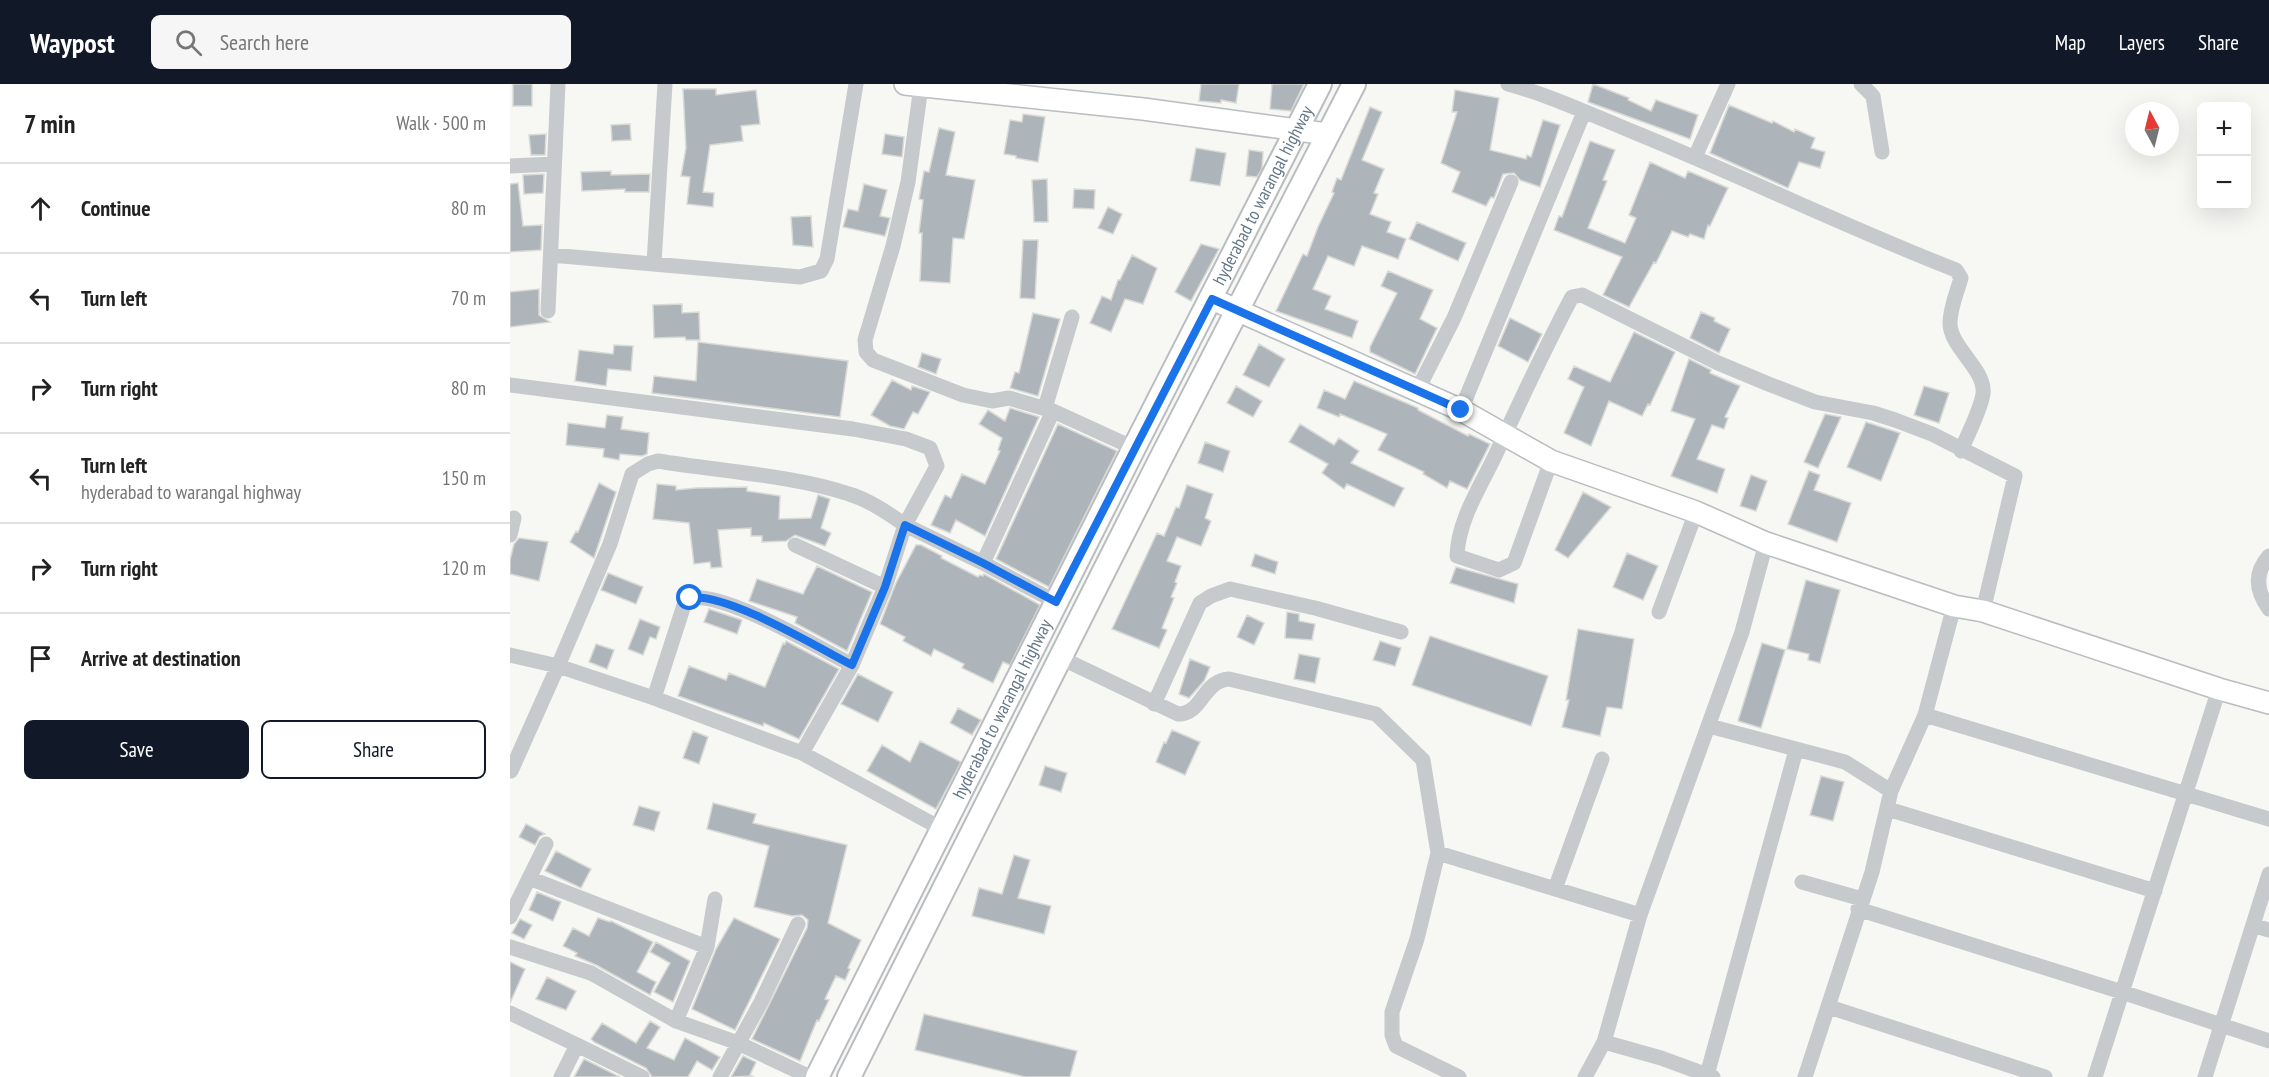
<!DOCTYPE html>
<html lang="en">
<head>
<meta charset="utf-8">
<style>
  :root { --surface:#fff; --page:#f6f6f6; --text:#222; --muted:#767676; --line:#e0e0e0; --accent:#111827 }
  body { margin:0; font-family:"PT Sans Narrow",sans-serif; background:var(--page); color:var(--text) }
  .controls { position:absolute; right:18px; top:18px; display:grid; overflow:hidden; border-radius:9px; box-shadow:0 6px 24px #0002 }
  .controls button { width:54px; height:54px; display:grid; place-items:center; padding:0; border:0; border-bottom:2px solid var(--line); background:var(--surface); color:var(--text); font:30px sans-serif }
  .compass { position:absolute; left:1615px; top:18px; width:54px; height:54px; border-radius:50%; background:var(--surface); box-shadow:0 6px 24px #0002; rotate:353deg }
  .stop { position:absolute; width:18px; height:18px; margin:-14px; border:4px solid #1a73e8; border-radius:50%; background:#fff }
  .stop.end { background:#1a73e8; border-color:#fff; box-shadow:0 2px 6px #0008 }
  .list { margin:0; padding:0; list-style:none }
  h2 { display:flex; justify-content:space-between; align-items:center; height:78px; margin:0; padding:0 24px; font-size:26px }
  h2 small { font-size:20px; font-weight:400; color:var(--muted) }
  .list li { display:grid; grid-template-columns:39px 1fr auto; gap:18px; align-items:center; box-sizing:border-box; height:90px; padding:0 24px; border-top:2px solid var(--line) }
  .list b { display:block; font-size:22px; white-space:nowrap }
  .list p { margin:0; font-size:20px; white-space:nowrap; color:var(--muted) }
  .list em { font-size:20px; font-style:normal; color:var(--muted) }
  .actions { display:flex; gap:12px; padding:18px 24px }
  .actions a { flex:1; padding:14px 0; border:2px solid var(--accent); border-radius:9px; text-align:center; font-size:21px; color:var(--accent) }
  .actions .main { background:var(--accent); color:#fff }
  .icon { flex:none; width:33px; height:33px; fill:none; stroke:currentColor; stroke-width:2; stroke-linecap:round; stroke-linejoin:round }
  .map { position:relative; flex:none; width:1759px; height:993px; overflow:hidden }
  header { display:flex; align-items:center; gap:36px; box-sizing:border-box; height:84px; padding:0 30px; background:var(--accent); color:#fff }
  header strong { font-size:28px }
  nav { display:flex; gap:33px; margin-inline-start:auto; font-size:21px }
  .search { width:420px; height:54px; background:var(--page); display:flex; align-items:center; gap:15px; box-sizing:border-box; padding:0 21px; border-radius:9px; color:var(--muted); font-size:22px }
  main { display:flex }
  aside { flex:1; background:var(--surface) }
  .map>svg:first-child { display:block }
</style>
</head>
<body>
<header>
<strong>Waypost</strong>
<div class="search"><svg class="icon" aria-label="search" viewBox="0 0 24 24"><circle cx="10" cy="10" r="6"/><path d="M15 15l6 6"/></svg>Search here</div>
<nav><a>Map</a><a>Layers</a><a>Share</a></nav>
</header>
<main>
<aside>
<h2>7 min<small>Walk · 500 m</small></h2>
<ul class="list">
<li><svg class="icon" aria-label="ahead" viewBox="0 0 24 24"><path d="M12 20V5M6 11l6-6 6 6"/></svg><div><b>Continue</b></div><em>80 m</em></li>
<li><svg class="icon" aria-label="left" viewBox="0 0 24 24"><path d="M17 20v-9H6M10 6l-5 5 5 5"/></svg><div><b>Turn left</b></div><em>70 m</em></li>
<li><svg class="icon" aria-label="right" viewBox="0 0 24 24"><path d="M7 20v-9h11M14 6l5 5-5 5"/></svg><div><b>Turn right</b></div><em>80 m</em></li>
<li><svg class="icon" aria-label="left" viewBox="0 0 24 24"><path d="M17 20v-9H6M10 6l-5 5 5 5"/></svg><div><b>Turn left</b><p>hyderabad to warangal highway</p></div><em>150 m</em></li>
<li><svg class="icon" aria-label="right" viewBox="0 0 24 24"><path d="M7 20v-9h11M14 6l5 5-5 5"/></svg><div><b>Turn right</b></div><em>120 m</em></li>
<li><svg class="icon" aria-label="arrive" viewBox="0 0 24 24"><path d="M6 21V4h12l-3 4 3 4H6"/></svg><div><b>Arrive at destination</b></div></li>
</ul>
<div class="actions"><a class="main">Save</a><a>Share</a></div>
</aside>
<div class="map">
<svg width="1759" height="993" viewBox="0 0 1759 993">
  <rect width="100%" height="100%" fill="#f7f7f3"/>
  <path fill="#adb5bb" stroke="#d9d9d6" stroke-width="1.5" d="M3,0H22V22H3Z
    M691,0H729L726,19L711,16V19L689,17Z
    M762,0H794L781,27L760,25Z
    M1083,0L1119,14L1118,16L1141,27L1146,16L1188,31L1180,55L1078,18Z
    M173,5H206V11L246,6L250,40L231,42L233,57L200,61L193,108L204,109L203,123L177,120L180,93L171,92L176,64Z
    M945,6L989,14L980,66L1016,75L1017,71L1021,73L1033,36L1050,41L1030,103L1010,96L1004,89L993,90L984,114L981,113L976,122L942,108L950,88L931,79L947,28H942Z
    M1219,21L1262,39L1263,37L1284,48L1285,45L1305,54L1301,64L1315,68L1310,84L1289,78L1278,104L1200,69Z
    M860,23L872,28L852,76L874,85L864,109L868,110L860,130L881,138L877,148L896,155L888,175L852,162L844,182L818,172L803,205L821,212L815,225L848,237L842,254L766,227L793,170L797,172L808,143L824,109L822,108L827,94L831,96Z
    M513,30L535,33L528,78L506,74V72L494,70L500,36L512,38Z
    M120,40L121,56L102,57L101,41Z
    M429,44L445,48L436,91L465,96L454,155L443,154L440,199L410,197L412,149H409L413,116L409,115L414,87L419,88Z
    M36,50L35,71H21L19,51Z
    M375,50L394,53L392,73L372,70Z
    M1080,57L1105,66L1093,96L1097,97L1078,144L1115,159L1126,134L1119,131L1140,78L1175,94L1178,87L1218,104L1200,142L1198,141L1194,155L1180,150L1178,153L1162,147L1146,179L1144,178L1119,223L1093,211L1112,173L1044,146L1049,132L1052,133Z
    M686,64L716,69L710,102L680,97Z
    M739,66L753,68L752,85L747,93L736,92Z
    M101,87V91L140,90L139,108H115V105L72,107L71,88Z
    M34,90L33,109L14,110L13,91Z
    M537,95L538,138H524L522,96Z
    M8,99L13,142L32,141L31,166L0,168V100Z
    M354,100L377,106L370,132L380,134L375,152L333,143L338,125L348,127Z
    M564,105L585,106L584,125L563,124Z
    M598,123L612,130L603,150L588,144Z
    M301,132L303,163L283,161L281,133Z
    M907,138L956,159L948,177L899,155Z
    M513,156H528L525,215L510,214Z
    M691,160L709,165L681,217L665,208Z
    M622,171L647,184L633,220L615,215L601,248L580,239L592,212L601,216L608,196H610Z
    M878,187L923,206L910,235L927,244L905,290L860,268V263L887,209L871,202Z
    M29,205V231L40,238L0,243V208Z
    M172,220V229L189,228L190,256H176L175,253L144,254L143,221Z
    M1191,228L1205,234L1204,237L1220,245L1209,269L1180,254Z
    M523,229L550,235L528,312L500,304L505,288L509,289Z
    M1000,234L1032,250L1018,278L988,262Z
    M1124,248L1165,268L1140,321L1138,320L1132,332L1099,317L1081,362L1054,349L1074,303L1058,295L1064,282L1100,298Z
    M188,258L338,277L330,333L142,309L144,292L186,297Z
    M749,260L775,275L759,303L733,291Z
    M104,261L123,262L121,287L98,285L96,302L65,297L69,266L103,270Z
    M412,269L431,275L426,290L408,283Z
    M1179,275L1201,286L1200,289L1230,302L1215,333L1218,334L1214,345L1202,341L1187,375L1215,385L1207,409L1161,392L1185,335L1161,327Z
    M382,296L401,306L402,302L420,308L408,330L403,328L394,345L380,342L361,331Z
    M844,297L908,324V326L958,352L959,350L980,360L957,405L940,397L937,404L913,390L914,388L868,366L877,350L830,330L829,333L807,324L814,306L835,315Z
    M726,302L752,317L743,333L717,319Z
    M1414,302L1439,309L1429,339L1404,331Z
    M500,324L529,333L475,452L446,436L440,449L421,441L435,411L441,414L452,390L475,400L490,367L488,366L492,354L469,340L478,326L495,337Z
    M1315,330L1331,333L1308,384L1294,378Z
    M97,331L113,333L111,345L139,349L137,370L132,372L110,370L109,376L93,373L94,365L56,361L58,339L95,344Z
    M1356,338L1390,349L1371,397L1337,383Z
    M548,340L607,367L539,503L486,475Z
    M790,340L824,361L829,354L849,367L841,379L894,404L884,423L837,400L834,405L812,389L818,380L779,358Z
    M695,358L720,367L713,388L688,379Z
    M1299,387L1310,391L1304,406L1341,419L1327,458L1278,440Z
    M1241,391L1257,397L1246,427L1230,422Z
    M89,399L106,408L84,474L60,458L66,447L68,448Z
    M147,400L166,402V406L186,404L237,403V407L270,412L269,435L301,434L308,411L320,415L311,444L321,449L315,462L285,451L276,457L252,458V452H241V444L208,446L212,483L201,484L200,478L184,480L179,439L143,435Z
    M677,401L703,410L695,434L701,437L691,462L667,453L657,477L671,482L665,498L667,499L661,513L664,514L652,544L657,546L649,564L602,545L647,449L654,452L666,423L669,424Z
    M1073,408L1101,423L1058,474L1045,466Z
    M9,454L38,458L29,497L0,490V476L4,460Z
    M406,461H411L432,472L431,474L468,493L470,491L473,492L474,490L530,521L500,581L493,578L483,599L452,584L454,580L424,565L421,572L393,557L395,553L370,540L386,499Z
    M1117,469L1148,482L1133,516L1103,503Z
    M745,470L768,478L765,490L741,482Z
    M307,482L362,508L337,567L285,539L287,533L239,517L247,495L293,510Z
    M946,483L1008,500L1004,519L940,499Z
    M98,489L133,503L126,520L91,506Z
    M1296,496L1330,506L1310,579L1298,576L1299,570L1277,565Z
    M199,525L232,536L227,550L194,538Z
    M777,528L789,530V537L805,540L802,556L775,554Z
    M737,531L754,539L744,561L727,553Z
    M130,535L150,543L146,555L140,553L133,571L118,565Z
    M1068,545L1124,555L1112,625L1097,623L1090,652L1052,643L1059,616H1056Z
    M920,552L1038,592L1021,642L902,601Z
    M276,557L329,585L289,655L254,639L253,642L168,612L179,582L216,596L219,589L255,603L273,559L275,560Z
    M870,557L891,564L885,582L863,576Z
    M1252,559L1275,566L1251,644L1228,637Z
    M86,560L104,566L97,585L79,578Z
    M789,570L810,574L805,599L784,595Z
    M680,575L700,583L694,597L679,614L669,610Z
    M348,590L383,608L368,638L331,620Z
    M448,624L471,636L462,651L440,639Z
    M662,646L690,658L675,691L646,678L654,658L656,659Z
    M183,647L198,653L189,680L173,674Z
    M410,657L451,678L426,725L357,687L372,661L400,678Z
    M535,682L557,689L551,708L529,701Z
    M1311,692L1334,698L1323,737L1300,731Z
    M203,719L246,730L243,739L337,761L318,839L351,856L338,884L340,885L335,896L326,892L315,915L319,916L309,937L307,936L290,977L242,955L297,844L298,836L292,831L282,832L244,823L259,762L197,745Z
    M129,722L150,728L144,747L123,741Z
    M16,740L35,750L30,752L25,761L9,753Z
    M46,767L81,785L71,804L35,787Z
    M504,771L520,776L508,814L541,822L534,850L462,832L469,804L492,810Z
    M27,808L51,818L43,837L19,826Z
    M88,834L100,838L101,837L143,858L127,888L146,898L140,911L86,881L65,872L67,869L53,862L63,844L79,852Z
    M224,834L270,855L225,946L182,925L206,865Z
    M10,835L22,841L14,855L2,849Z
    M146,858L180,877L163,918L144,908L160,879L140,868Z
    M0,878L15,885L0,919Z
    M37,893L66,907L56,926L26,915Z
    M414,930L567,967L560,993H515L405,966Z
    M140,937L150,943L137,964L164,976L175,954L210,973L202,986L187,977L178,993H142L136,984L84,958L81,955L92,939L126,959Z
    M233,972L246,978L240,991L242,992L221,993Z
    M74,975L110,993H64Z"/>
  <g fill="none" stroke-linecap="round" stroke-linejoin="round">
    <defs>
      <path id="secondary" d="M395,0L633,25L817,50
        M702,215L951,326L1041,377L1186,428L1256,459L1444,522L1473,527L1709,605L1759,619"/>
      <g id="primary">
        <path id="s1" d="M307,993L624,364L810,0"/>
        <path d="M339,993L650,376L844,0"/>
      </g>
    </defs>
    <use href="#secondary" stroke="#b8bdc2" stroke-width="24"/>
    <use href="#primary" stroke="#b9bdc1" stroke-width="26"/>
    <path stroke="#c6cacd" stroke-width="15" d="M998,0C1042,12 1084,32 1126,49C1234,93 1338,144 1446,186L1451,194C1447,208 1440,225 1440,239C1440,264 1476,285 1473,310C1470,328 1458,349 1451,367
      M1351,0L1363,12L1372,68
      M411,2L398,98L383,162L355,256L356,268L363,276L453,311L482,317L499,314L543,327L624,364
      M1185,73L1218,0
      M0,82L44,80
      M41,171L290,193L311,187L317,175L346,0
      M144,179L155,0
      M38,227L48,0
      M0,301L343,345L396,355L420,364L427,382L395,441L473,479L546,518
      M907,307L944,234L1001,98
      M535,324L562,233
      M951,326L1074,28
      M1041,377L1004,479L989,486L947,472C948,437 969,405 984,374C1009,320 1034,265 1062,213L1072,211L1208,279L1256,299L1305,318L1363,329L1385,336L1422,350L1505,392L1473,527
      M0,451L4,434
      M285,461L375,503
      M1759,472C1744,489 1746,507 1759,525
      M473,479L543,327
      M1149,528L1186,428
      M0,571L48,582L144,614L292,669L432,745
      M551,574L668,630C693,630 692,597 719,595L866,630L913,676L928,769L907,855L882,928V951L886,962L949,993
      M144,614L174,521L180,514C216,508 307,563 342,581
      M644,620L690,519L701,512L720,505L805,524L891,548
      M1415,631L1759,735
      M1199,642L1335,678L1381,707
      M1,687L48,582L100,460L122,390L138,380L148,377C208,387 282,391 339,410C359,416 378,429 395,441L375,503L342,581L292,669
      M1378,725L1645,807
      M928,769L1130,831
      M19,794L197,863
      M1292,798L1352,815
      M1045,805L1092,675
      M1348,825L1612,908L1759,957
      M0,833L36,760
      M1743,841L1759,846
      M0,863L81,889L166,937L228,959L300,993
      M1319,923L1535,993
      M0,929L67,961
      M166,937L197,863L205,815
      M1094,958L1130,831L1232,548L1256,459
      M1197,991L1286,666
      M51,993L67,961L132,993
      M210,993L251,918L288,840
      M1075,993L1094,958L1151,974L1203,993
      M1295,993L1362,788L1381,707L1415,631L1444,522
      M1585,993L1709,605
      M1695,993L1759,790"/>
    <use href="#secondary" stroke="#fff" stroke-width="21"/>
    <use href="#primary" stroke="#fff" stroke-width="22"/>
  </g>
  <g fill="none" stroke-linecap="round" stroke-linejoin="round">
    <path stroke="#1a73e8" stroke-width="8" d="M180,514C216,508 307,563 342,581L375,503L395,441L473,479L546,518L702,215L951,326"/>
  </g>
  <g text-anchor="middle" stroke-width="6" stroke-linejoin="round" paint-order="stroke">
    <g font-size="18" fill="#637687" stroke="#fff">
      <text dy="6" stroke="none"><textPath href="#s1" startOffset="988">hyderabad to warangal highway</textPath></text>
      <text dy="6" stroke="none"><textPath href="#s1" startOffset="412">hyderabad to warangal highway</textPath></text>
    </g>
  </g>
</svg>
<div class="controls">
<button>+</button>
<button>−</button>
</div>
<svg class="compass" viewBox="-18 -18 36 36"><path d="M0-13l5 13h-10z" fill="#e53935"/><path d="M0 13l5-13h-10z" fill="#767676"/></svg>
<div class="stop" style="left:180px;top:514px"></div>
<div class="stop end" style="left:951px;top:326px"></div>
</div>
</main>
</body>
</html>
